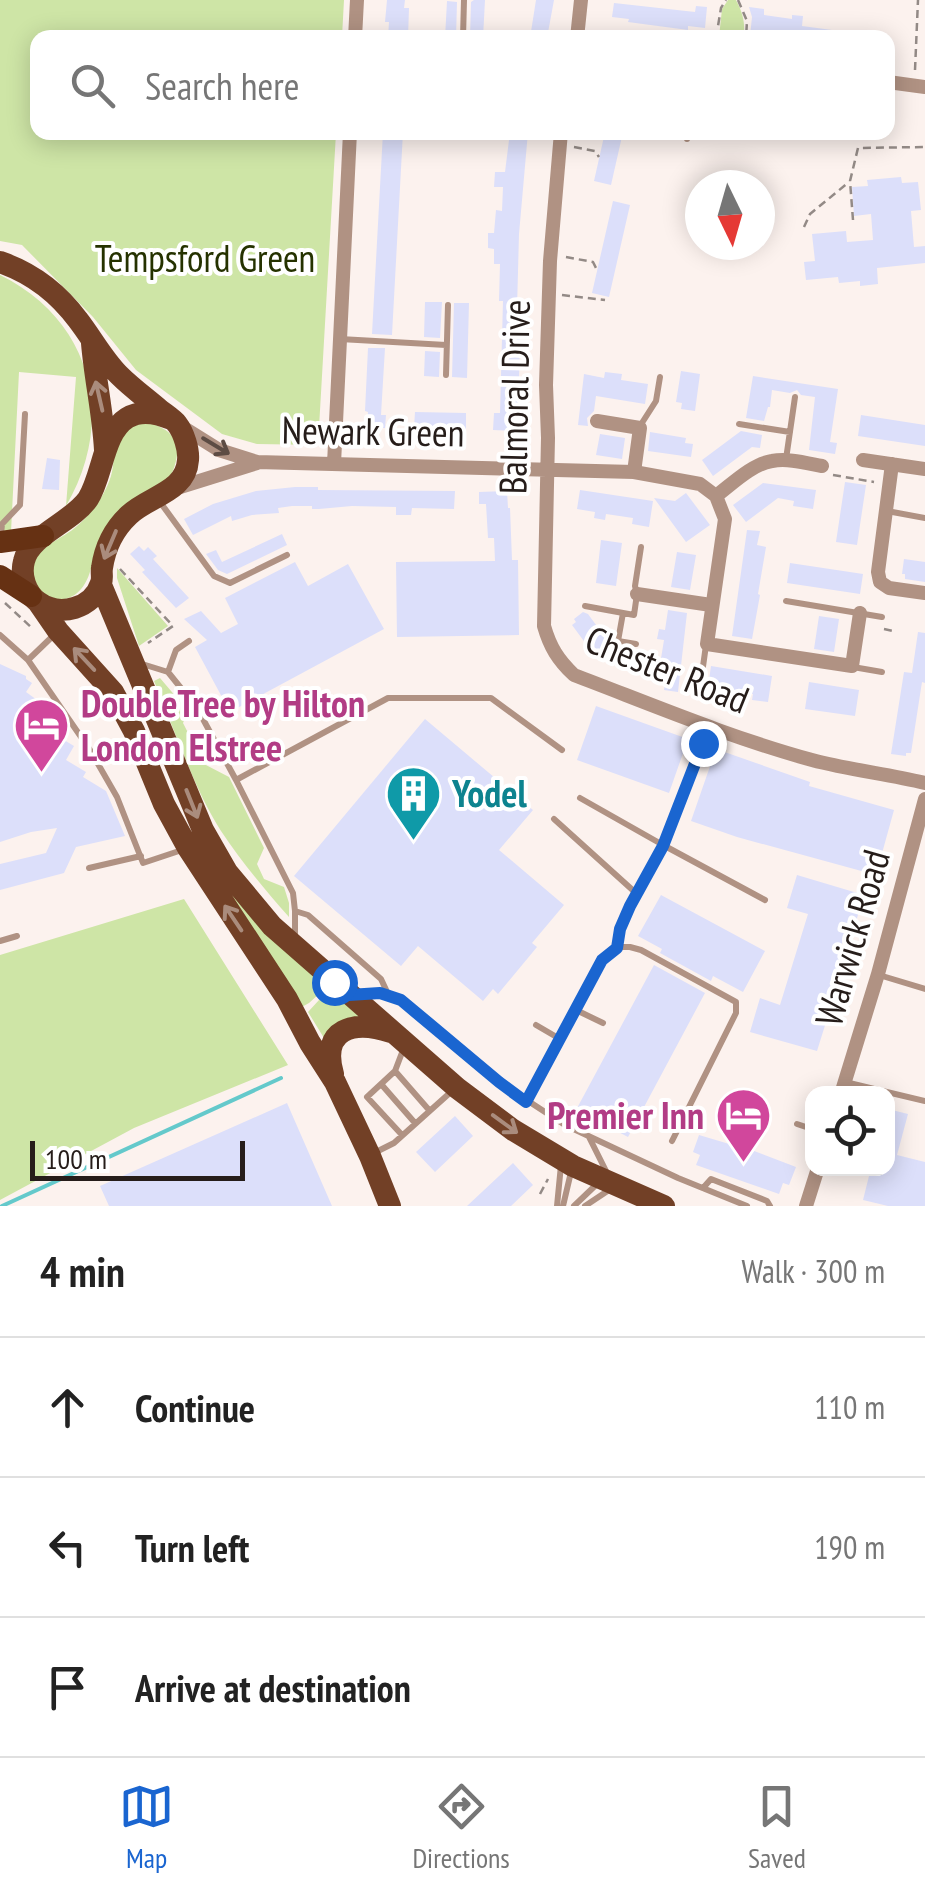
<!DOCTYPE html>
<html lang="en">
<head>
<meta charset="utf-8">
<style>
  :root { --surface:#fff; --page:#f2f2f2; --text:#222; --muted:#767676; --line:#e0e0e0; --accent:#1a65d0 }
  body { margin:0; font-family:"PT Sans Narrow",sans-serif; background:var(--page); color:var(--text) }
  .controls { position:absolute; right:30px; bottom:30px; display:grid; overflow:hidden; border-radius:20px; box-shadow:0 5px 25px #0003 }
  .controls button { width:90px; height:90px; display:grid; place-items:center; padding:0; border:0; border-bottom:2px solid var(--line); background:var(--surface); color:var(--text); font:50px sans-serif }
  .compass { position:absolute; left:685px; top:170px; width:90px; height:90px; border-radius:50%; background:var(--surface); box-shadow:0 5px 25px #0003; rotate:175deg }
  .scale { position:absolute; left:30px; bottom:25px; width:215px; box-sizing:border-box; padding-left:10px; border:5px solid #261d1a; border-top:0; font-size:28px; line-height:35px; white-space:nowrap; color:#261d1a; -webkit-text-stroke:8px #fff; paint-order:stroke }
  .stop { position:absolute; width:30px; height:30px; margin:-22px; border:8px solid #1a65d0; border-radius:50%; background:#fff }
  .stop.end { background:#1a65d0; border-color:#fff; box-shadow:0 2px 10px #0008 }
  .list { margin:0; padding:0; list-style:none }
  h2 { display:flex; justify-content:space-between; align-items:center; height:130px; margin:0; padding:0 40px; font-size:42px }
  h2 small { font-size:32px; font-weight:400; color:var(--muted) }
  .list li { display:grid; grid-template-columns:65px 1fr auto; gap:30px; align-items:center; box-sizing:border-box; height:140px; padding:0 40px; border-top:2px solid var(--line) }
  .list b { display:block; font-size:38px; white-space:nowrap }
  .list em { font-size:32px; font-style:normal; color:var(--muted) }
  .icon { flex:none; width:55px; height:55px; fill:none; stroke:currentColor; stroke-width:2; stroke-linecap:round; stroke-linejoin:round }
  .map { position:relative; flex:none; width:925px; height:1206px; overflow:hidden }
  .search { position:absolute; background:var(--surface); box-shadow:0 5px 25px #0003; left:30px; right:30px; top:30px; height:110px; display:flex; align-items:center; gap:25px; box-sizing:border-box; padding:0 35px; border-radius:20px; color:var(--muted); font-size:38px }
  .sheet { height:550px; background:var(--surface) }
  nav { display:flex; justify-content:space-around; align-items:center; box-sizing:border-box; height:140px; border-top:2px solid var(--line); background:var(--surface); font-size:28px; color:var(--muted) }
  nav a { display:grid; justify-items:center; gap:5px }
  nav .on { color:var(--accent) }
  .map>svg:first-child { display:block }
</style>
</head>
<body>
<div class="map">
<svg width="925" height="1206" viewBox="0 0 925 1206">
  <rect width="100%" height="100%" fill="#fcf2ee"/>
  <path fill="#cee5a6" d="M0,0H344L342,37L38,38V132L336,133L318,445L257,444L222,434L136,370L93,317L22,245L0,241Z
    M728,0H736C743,13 745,22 744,37H719L722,9Z
    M0,275C92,320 117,419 66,506L76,377L19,372L11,532L0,534Z
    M144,421C173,429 185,442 172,473L92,564C81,619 29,602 33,567C36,546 63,539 77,526C92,513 105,495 111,476C115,463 113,440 123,432C128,427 138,424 144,421Z
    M117,568L168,626L139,646L117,578Z
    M160,678L188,711L183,723L204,764L229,777L264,848L257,864L264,879L284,887L289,903V917C265,890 241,861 221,831C194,789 174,728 154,681Z
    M199,853L329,985L309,1003L300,1008Z
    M184,899L288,1065L134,1128L0,1200V955Z
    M331,987L363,1014L324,1038L308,1012Z"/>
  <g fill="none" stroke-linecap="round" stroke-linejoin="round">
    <path stroke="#64c9cb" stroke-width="4" d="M2,1206L281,1078"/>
  </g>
  <path fill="#dcdffa" d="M387,0H405L404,8H409L408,38H388L389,22H385Z
    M474,0H485L483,38H470L471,2Z
    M536,0H554L547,38H530Z
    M447,1L457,2L456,38H445Z
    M614,3L695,12L696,6L707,7L705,28L688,26V30L628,22L629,19L612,17Z
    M749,7L764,9V15L792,19V15L803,16L802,26L832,30V38L750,36L752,17Z
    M383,132H403L392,335L372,334Z
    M510,132H528L519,234L517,309H521L518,414H514V431L493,430L494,413H500L503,301H499L500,264H494V249L488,248V233H494L496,210L502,211L503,187H494L495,172H505Z
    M605,132H623L611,185L594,181Z
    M901,177L902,183L918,182L921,210L911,211L914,247L925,246V263L877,268L878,284L860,286V281L839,283L838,277L806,280L804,262L815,261L812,234L846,231L847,242L873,240L871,214L854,216L852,187L868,186L867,180Z
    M613,201L630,205L609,297L592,293Z
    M425,302H442L440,338L424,337Z
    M454,303H469L467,378L452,377Z
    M368,348H385L381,415H386L385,428L367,427L368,412L365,411Z
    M425,351L440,352L439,377L424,376Z
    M681,371L700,374L695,411L681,409L682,403L676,402Z
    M605,372L622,374L621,380L648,384L645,404L596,396L594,411L587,418L588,426L578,425L584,374L604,378Z
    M753,376L838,389L830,442L837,443L835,454L809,450L815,397L801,395L797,390L790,393L772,390L770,407H768L764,421L746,418Z
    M415,412L466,413V429L414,428Z
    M861,415L925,425V446L858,436Z
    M741,431L762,435L760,448L752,447L713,476L702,460Z
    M650,432L686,438L685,443L693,444L691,457L648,451Z
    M600,434L625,438L622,459L596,455Z
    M47,458L60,460L59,490L42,489Z
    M845,482L866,485L857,545L836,542Z
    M763,483L816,490L813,509L793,506L794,501L778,498L746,522L733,505Z
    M295,487H318V490L455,491L454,509L412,508L411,515H396V507L352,506L319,509H312V506H292L278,508L279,513L252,515L232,521L231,516L193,535L184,519L213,504L256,491Z
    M580,490L653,501L649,527L632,524L633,518L606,514L605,520L594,518L595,512L577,509Z
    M507,491L508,508H510L512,560H518L519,635L397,637L396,562L495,561L494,538H488L486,504H479V492Z
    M686,493L710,525L686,542L654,498L675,501Z
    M747,530L760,531L757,545L766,547L758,594L760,595L752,639L732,636Z
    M282,534L287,545L227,574L218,570L206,554L216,550L222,562Z
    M601,540L622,543L616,586L596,583Z
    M139,546L144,551L148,547L157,556L153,559L189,598L176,608L142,572L145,570L130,554Z
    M677,552L696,555L690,590L671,587Z
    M904,559L925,562V582L905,579V574H902Z
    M295,562L308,586L348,564L384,629L230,712L195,647L207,640L184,619L201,611L221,633L238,624L225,598Z
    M790,563L863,574L860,594L787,583Z
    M668,610L687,613L678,692L664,690L666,678L658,677L664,640L657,639L659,629L665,630Z
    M583,612L588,614L610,644L599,652L596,650L592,652L572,625L576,622L574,619Z
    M819,616L839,619L834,652L814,649Z
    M918,632L925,633V683L922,682L911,753H906V756L891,754L904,672L912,673Z
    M0,664L26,676V679L32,683L26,692L48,708L52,707L65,726L59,737L74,746L66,760L86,772L83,777L106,791L125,836L76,847L64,873L0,890V864L46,853L57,828L31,832L0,842Z
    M711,666L772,676L768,702L752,700L753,694L708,687Z
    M809,682L859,690L855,716L805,709Z
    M596,706L688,739L669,793L577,760Z
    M425,719L533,810L499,850L564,905L532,943L537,947L498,994L493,989L483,1001L418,946L401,966L294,876Z
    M716,749L810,782L809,786L894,810L876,875L737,837L691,821Z
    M797,875L864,895L854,928L848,926L841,947L848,949L833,998L827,996L820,1017L827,1019L817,1051L750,1032L760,998L780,1005L808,914L787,908Z
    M661,895L765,951L743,992L713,976L711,981L660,953L662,949L638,936Z
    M654,965L705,993L628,1137L576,1110Z
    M287,1103L332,1206H109L100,1186Z
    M888,1109L908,1114L897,1155L925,1162V1206H888L863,1200L871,1168H888Z
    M455,1116L473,1136L435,1172L416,1152Z
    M699,1135L736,1146V1144L796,1167L789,1185L783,1183L779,1194L696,1165L700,1155L693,1152Z
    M513,1163L533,1185L511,1206H467Z"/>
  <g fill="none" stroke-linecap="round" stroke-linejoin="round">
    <path stroke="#938a86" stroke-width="2.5" stroke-dasharray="8 5" stroke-linecap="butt" d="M738,0L747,21L746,38
      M716,38L721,8L726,0
      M915,70L918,0
      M574,147L595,151L599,157
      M853,220L850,181L858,148L925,147
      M804,227L810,214L849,182
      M566,257L593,262L596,268
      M562,295L605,300
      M833,475L874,482
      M120,569L173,626L148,643
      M5,603L32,628
      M884,629L893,631
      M540,1194L548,1179"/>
    <path stroke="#b09283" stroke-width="6" d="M463,38L464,0
      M687,139V132
      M340,339L446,345
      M446,375L448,305
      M739,424L790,432
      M640,426L656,401L660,377
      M786,459L795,397
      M160,502L214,576L230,583L287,555
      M887,511L925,518
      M1,535L2,524L20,505L25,414
      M786,601L882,617
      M585,606L634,615L637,594L635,586L641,547
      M623,613L618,641L636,644
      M0,635L28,660L90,750L117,797L143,863L182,850
      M28,660L56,633
      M139,663L168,672L197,708L236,780L293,893L295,911V935
      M853,667L882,672
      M168,672L176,650L189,641
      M700,688L706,645
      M236,780L388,698H491L562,750
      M580,798L663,845L709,727
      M554,819L637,894
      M89,868L141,856
      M295,911L308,915L381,979L388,994
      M0,941L17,936
      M617,947H630L641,950L736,1002V1013L672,1141
      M879,975L925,989
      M360,994L381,993L401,1000L499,1082L565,1125L678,1178L747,1206
      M576,1010L603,1023
      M536,1025L560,1039
      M395,1071L429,1110
      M845,1082L925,1101
      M381,1084L415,1123
      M526,1102L602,960L617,947L620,929L630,906L663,845L765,900
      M797,1124L812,1129
      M402,1135L367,1097L395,1071L403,1050
      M589,1137L606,1171
      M376,1152L394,1143L452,1091
      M703,1188L711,1179L767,1201L770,1206
      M557,1206L561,1165
      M563,1206L571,1172
      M574,1206L598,1183
      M585,1206L609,1190"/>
    <path stroke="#b09283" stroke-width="14" d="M355,38L357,0
      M577,38L581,0
      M888,82L925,87
      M561,132L550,261L546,385L548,438L544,626C550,647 558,660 574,675C653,705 731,738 812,760C850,770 888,774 925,783
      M597,421L640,428L634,472
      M179,425L219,450L257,462L634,472L700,484L716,496L725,519L707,644L852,666L860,613
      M863,460L925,469
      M334,464L350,132
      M892,464L878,572L880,582L889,588L925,593
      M177,488L257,463
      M716,496C732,484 752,464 772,461C788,458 806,463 822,466
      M637,594L711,605
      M841,1094L878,974L925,799
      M806,1206L818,1168"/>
    <path stroke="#724026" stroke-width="22" d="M0,262C32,273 58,293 78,320C92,338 103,359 119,375C132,388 146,398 160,410C165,414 173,419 177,424C184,433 189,450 188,460C186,492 149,496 129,515C114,529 105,547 102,568C101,573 103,578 101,583C93,608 60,618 38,602C26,593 20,576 24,561C30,535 71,523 88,499C103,475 103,433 127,418C140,410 157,413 171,419
      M92,343C95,379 103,413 105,450
      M101,585L203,830L227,872L272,926L457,1088L513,1130L573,1166L664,1206
      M38,602L58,631L113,692L134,731L164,804L188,848L287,999L310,1043L335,1082L370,1156L390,1206
      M333,1074C320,1028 354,1020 391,1032"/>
    <path stroke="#663113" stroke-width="22" d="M0,542L43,536
      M0,576L31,596"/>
  </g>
  <defs><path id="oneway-shaft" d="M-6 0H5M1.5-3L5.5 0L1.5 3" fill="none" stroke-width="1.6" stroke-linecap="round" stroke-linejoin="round" transform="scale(2.5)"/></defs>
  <g stroke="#aa8c7d">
    <use href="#oneway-shaft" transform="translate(99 396) rotate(-103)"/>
    <use href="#oneway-shaft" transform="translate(110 545) rotate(113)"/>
    <use href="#oneway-shaft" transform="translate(84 659) rotate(-133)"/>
    <use href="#oneway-shaft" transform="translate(192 804) rotate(68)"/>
    <use href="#oneway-shaft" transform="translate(233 918) rotate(-124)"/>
    <use href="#oneway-shaft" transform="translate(505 1124) rotate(36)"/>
  </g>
  <use stroke="#5d4c44" href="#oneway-shaft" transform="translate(216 446) rotate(31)"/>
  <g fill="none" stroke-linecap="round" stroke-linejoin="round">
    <path stroke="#1a65d0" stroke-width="12" d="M334,982L349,995L380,993L401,1000L499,1082L526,1102L602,960L617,948L620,929L630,906L663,846L703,743"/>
  </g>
  <defs>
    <symbol id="hotel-pin" viewBox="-11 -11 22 30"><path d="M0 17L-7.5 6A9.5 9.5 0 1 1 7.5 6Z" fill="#d1479c" stroke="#fff"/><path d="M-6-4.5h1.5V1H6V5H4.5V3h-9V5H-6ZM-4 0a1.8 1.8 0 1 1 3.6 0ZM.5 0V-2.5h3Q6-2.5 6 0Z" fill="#fff"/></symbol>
    <symbol id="building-pin" viewBox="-11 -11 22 30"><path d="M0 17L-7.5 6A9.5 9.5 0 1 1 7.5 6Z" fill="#0f9aa8" stroke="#fff"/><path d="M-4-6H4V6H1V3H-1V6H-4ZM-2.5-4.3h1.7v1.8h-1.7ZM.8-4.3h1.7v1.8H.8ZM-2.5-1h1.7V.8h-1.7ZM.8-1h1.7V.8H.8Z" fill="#fff"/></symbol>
  </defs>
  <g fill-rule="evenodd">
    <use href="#hotel-pin" x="10" y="694" width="63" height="86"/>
    <use href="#building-pin" x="382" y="762" width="63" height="86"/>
    <use href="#hotel-pin" x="712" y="1084" width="63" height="86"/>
  </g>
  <g text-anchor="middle" stroke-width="8" stroke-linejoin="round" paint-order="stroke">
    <g font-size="38" fill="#253200" stroke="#fff">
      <text x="205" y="272">Tempsford Green</text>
    </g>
    <g font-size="38" fill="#261d1a" stroke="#fff">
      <text transform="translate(515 397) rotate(-89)" y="13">Balmoral Drive</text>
      <text transform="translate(373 432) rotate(1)" y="13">Newark Green</text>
      <text transform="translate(667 670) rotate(22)" y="13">Chester Road</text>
      <text transform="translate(853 938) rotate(-74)" y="13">Warwick Road</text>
    </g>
    <g font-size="38" font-weight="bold" fill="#b23c85" stroke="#fff" text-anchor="start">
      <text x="81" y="717">DoubleTree by Hilton<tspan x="81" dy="44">London Elstree</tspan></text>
      <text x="704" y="1129" text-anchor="end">Premier Inn</text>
    </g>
    <g font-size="38" font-weight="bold" fill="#0d838f" stroke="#fff" text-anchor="start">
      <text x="452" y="807">Yodel</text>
    </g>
  </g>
</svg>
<div class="controls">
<button><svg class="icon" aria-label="locate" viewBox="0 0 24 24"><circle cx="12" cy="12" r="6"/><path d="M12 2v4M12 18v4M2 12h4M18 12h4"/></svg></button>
</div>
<svg class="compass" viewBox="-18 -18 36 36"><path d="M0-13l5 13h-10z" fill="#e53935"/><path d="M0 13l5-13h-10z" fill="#767676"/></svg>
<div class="scale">100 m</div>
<div class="stop" style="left:334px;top:982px"></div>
<div class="stop end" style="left:703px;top:743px"></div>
<div class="search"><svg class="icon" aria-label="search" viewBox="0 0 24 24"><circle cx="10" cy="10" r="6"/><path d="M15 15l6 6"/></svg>Search here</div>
</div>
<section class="sheet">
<h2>4 min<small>Walk · 300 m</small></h2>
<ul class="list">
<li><svg class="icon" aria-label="ahead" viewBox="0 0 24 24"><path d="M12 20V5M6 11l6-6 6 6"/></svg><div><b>Continue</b></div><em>110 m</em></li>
<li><svg class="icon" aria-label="left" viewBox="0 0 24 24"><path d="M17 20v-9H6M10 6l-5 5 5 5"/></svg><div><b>Turn left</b></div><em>190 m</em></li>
<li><svg class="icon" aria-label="arrive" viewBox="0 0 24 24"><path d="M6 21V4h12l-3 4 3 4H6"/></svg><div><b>Arrive at destination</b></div></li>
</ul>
</section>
<nav>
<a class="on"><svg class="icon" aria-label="map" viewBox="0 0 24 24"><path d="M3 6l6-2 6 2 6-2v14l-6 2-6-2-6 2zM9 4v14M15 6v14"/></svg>Map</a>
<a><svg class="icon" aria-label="directions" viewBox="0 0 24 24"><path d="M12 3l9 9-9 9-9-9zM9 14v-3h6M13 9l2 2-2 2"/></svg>Directions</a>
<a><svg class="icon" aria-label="saved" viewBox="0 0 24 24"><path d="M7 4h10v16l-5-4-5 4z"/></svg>Saved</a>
</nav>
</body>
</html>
